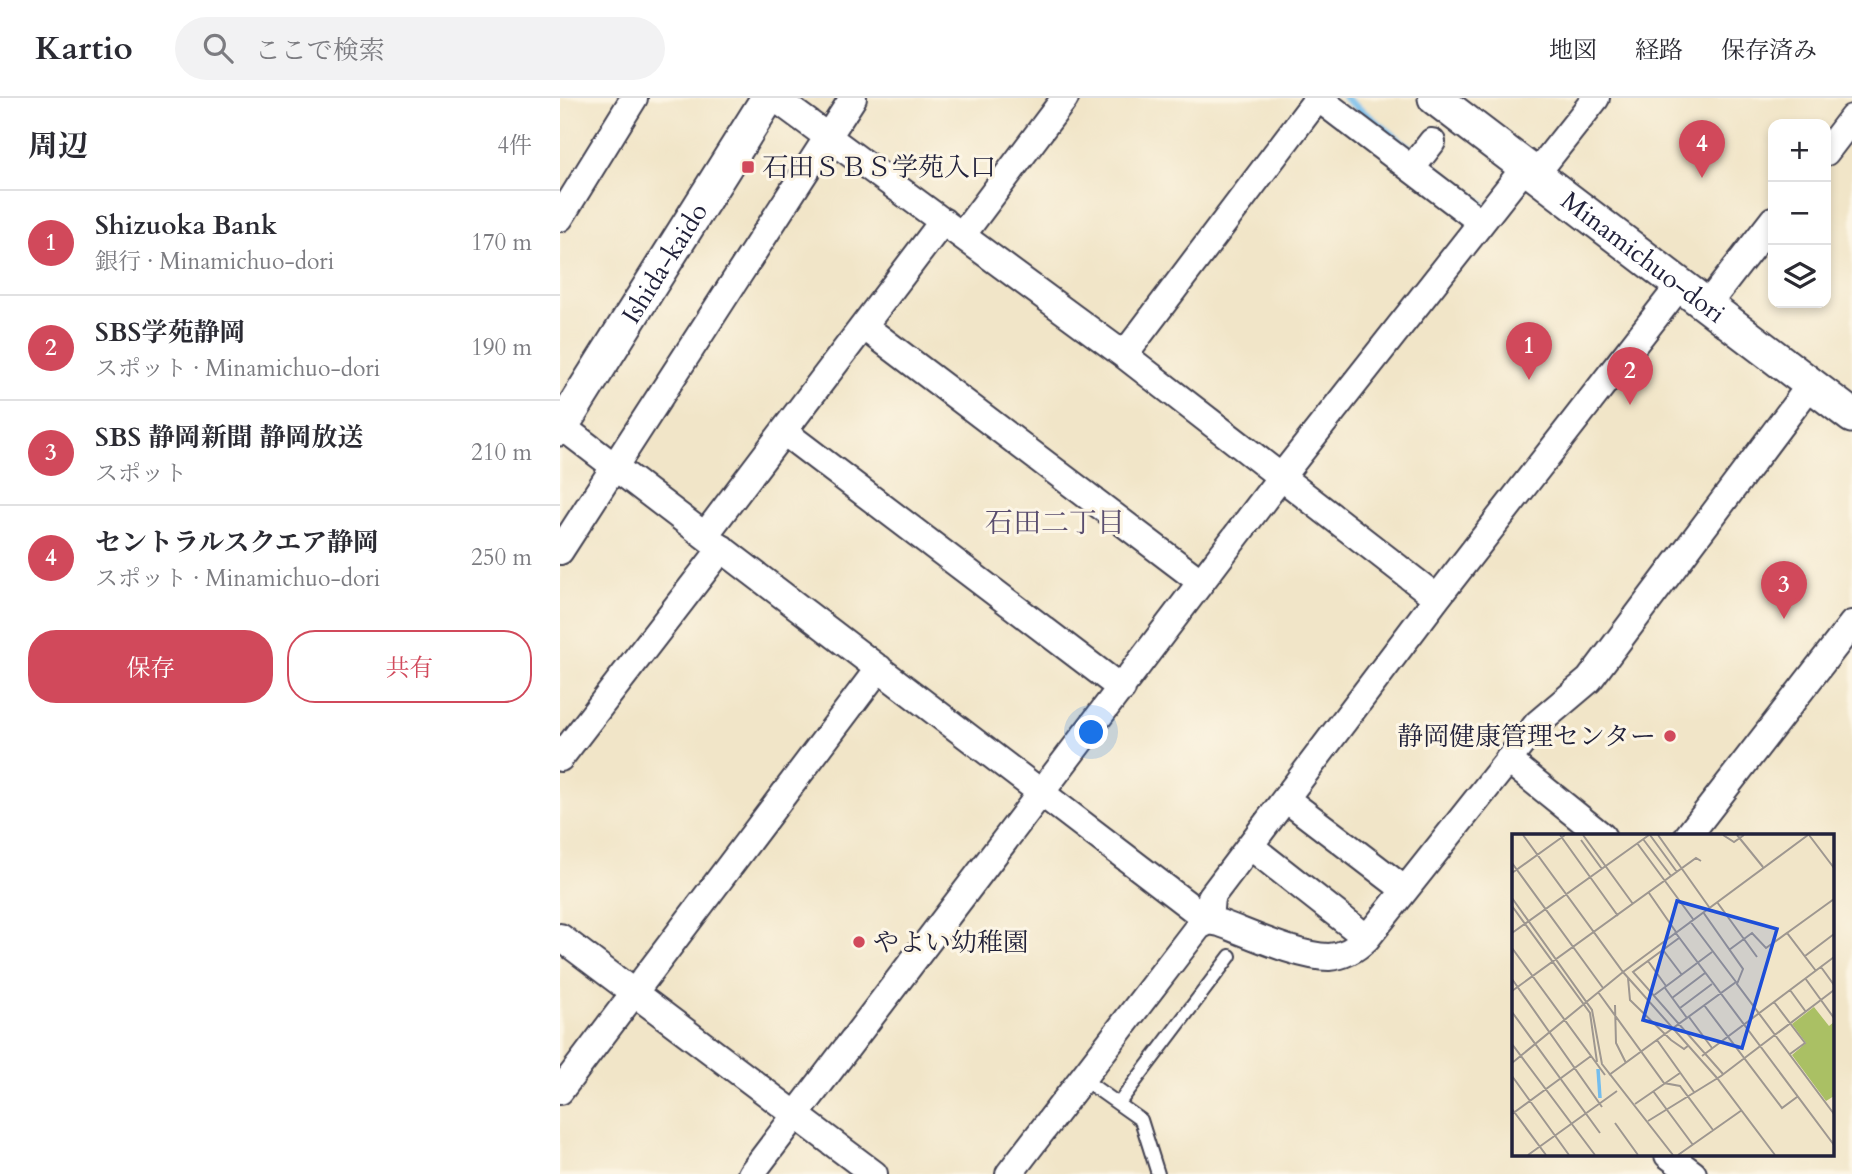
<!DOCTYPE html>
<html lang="ja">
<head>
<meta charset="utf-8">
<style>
  :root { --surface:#fff; --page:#f2f2f3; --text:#2b2b33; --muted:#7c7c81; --line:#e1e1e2; --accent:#d1495b }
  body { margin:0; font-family:Cardo,"Noto Serif JP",serif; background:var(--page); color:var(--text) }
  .controls { position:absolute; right:21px; top:21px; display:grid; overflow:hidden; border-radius:14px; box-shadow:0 4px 10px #0003 }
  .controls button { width:63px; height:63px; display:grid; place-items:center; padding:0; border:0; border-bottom:2px solid var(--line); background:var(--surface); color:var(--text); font:35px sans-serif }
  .you { position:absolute; left:532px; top:635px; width:24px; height:24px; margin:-18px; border:5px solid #fff; border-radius:50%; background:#1a73e8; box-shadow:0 0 0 10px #1a73e833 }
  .badge { display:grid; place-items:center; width:46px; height:46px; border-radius:50%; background:var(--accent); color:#fff; font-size:23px; font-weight:700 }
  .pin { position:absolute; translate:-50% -58px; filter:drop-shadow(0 2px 4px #0008) }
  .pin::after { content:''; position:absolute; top:37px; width:24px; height:21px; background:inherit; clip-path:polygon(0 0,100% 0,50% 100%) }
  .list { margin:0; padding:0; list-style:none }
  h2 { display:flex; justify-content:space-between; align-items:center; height:91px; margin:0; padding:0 28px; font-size:30px }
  h2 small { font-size:23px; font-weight:400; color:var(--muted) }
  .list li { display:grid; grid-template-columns:46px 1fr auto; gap:21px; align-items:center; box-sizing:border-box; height:105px; padding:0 28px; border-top:2px solid var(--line) }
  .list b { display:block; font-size:26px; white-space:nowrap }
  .list p { margin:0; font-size:23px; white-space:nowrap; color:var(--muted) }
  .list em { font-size:23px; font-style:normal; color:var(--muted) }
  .actions { display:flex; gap:14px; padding:21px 28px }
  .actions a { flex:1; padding:16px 0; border:2px solid var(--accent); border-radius:28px; text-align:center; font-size:24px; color:var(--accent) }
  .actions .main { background:var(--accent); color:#fff }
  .icon { flex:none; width:38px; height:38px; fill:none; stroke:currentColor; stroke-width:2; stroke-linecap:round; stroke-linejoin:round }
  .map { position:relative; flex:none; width:1292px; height:1076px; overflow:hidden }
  header { display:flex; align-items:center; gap:42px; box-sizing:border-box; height:98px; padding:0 35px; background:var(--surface); border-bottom:2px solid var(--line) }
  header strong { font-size:33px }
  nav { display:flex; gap:38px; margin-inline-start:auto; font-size:24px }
  .search { width:490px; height:63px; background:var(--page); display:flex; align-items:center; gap:18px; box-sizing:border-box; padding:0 24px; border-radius:38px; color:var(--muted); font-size:26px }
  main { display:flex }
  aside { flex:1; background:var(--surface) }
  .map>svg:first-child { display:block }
</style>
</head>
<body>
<header>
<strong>Kartio</strong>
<div class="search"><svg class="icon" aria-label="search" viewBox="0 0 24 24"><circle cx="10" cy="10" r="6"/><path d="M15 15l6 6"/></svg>ここで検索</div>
<nav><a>地図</a><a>経路</a><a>保存済み</a></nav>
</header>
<main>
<aside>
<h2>周辺<small>4件</small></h2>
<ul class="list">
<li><span class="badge">1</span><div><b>Shizuoka Bank</b><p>銀行 · Minamichuo-dori</p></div><em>170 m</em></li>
<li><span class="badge">2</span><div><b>SBS学苑静岡</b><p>スポット · Minamichuo-dori</p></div><em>190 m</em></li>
<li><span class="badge">3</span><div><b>SBS 静岡新聞 静岡放送</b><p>スポット</p></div><em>210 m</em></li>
<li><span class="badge">4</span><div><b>セントラルスクエア静岡</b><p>スポット · Minamichuo-dori</p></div><em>250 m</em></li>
</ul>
<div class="actions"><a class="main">保存</a><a>共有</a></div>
</aside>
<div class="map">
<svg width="1292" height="1076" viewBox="0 0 1292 1076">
  <rect width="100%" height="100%" fill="#fcf5e5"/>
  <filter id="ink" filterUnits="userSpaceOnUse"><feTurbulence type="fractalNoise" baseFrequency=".0143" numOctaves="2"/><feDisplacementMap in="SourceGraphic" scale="14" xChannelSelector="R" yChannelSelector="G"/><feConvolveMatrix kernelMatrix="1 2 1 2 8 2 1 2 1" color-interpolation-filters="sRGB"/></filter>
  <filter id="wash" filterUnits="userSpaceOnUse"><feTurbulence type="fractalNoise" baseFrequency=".00686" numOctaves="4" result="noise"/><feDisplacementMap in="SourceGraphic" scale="28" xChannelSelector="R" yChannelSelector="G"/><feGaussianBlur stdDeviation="1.57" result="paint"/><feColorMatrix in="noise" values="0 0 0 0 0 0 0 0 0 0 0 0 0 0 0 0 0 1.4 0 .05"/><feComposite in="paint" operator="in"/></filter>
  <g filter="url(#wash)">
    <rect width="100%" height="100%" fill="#f1e5c8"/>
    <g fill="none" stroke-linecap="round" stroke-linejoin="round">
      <path stroke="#74bded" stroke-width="7" d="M785,0L922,105"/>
    </g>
  </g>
  <g filter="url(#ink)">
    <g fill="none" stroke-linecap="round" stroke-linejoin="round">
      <defs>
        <path id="service" d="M523,981L581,1022L598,1076
          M559,1005L670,858"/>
        <path id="minor" d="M215,0L564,257L877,500
          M758,0L921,124
          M1266,54L1292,20
          M851,71L872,44
          M976,76L1036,0
          M0,120L74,0
          M403,136L505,0
          M1147,207L1213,122
          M305,229L641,484
          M564,257L758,0
          M0,327L649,823
          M224,334L562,591
          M145,437L383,123
          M0,453L293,0
          M0,660L162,450
          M948,662L1042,738
          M726,701L845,792
          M1128,738L1292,526
          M690,748L807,840
          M649,823L651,799L877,500L1120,187
          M0,839L314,1076
          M0,993L319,570
          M1108,1057L1133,1076
          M191,1076L721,379L966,68
          M449,1076L639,828L649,823L660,825C690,836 739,859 769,859C784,858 797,850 807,840L977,626L1029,582L1251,286"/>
        <g id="tertiary">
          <path id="s1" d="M875,0L1292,318"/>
          <path id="s2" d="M0,331L208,0"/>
        </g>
      </defs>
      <use href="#service" stroke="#413f50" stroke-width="16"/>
      <use href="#minor" stroke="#413f50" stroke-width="30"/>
      <use href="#tertiary" stroke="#413f50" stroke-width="37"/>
      <use href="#service" stroke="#fff" stroke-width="12"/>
      <use href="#minor" stroke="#fff" stroke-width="26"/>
      <use href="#tertiary" stroke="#fff" stroke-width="33"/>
    </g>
  </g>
  <g fill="#d1495b" stroke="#fcf5e5" stroke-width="2.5">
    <rect x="181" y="62" width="14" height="14" rx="3.5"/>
    <circle cx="1110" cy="638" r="7"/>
    <circle cx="299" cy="844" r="7"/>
  </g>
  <g text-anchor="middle" stroke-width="6" stroke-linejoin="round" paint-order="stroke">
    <g font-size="26" fill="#22223b" stroke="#fcf5e5" text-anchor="start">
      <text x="202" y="78">石田ＳＢＳ学苑入口</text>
      <text x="1096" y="647" text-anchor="end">静岡健康管理センター</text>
      <text x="313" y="853">やよい幼稚園</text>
    </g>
    <g font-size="26" fill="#22223b" stroke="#fcf5e5">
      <text dy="9" stroke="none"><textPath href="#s1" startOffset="262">Minamichuo-dori</textPath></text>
      <text dy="9" stroke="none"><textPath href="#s2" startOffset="196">Ishida-kaido</textPath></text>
    </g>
    <g font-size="28" fill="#594d6e" stroke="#fcf5e5">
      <text x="495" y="434">石田二丁目</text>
    </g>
  </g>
  <g transform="translate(952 736)">
    <rect width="322" height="322" fill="#f1e5c8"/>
    <path d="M302,173L317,192L322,188V262L314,267L280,221L294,209L280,190Z" fill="#aac064"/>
    <path fill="none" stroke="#74bded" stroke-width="3.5" d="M86,235L88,264"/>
    <path fill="none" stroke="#9e9790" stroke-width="2" d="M11,1L111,138L205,244L263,321M48,1L106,82M71,1L121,70M138,1L165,38M146,1L197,73M211,1L222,8L232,1M225,1L251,33M297,1L322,34M131,5L159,42M69,6L90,35M125,9L181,85M0,29L91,154M0,39L53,1M137,59L164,98M0,64L80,176L90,230L161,321M205,68L245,123M0,72L78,179L85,228M191,78L231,135L225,150L322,280M163,98L322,311M0,99L137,1M275,99L322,65M167,104L121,138L211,240M0,114L93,241M151,116L170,141M217,116L240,99L254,114L275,99L304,137M293,122L322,100M136,127L154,152M309,133L322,151M116,144L118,166L159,206L172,215L177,211M293,144L322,184M0,145L90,273M153,154L175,184M278,156L294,178M0,157L184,24L189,27M86,158L152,249L168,252L201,296M141,162L200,118M160,164L193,139M262,168L293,209L278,220M103,171L104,209L114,229M192,171L270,274L285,263M168,174L200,150M0,178L88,299M177,183L200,214M145,206L182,258M0,210L83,321M190,222L322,123M0,229L111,138L296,1M97,241L224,148L178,87M0,242L57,321M141,257L181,311M123,270L168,239M0,275L34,321M0,280L79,222M136,287L209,242L322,156M103,289L126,321M16,321L105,257M166,321L230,276"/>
    <path fill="#1d4ed8" fill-opacity="0.15" stroke="#1d4ed8" stroke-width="3.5" d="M165,67L265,95L230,214L131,186Z"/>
    <rect width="322" height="322" fill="none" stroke="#22223b" stroke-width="3.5"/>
  </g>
</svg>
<div class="controls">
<button>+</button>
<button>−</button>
<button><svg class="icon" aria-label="layers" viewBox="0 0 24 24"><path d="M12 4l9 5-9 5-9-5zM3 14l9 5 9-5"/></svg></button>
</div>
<div class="you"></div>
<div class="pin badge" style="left:969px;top:282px">1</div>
<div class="pin badge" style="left:1070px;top:307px">2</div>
<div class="pin badge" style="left:1224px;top:521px">3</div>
<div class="pin badge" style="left:1142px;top:80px">4</div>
</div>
</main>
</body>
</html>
